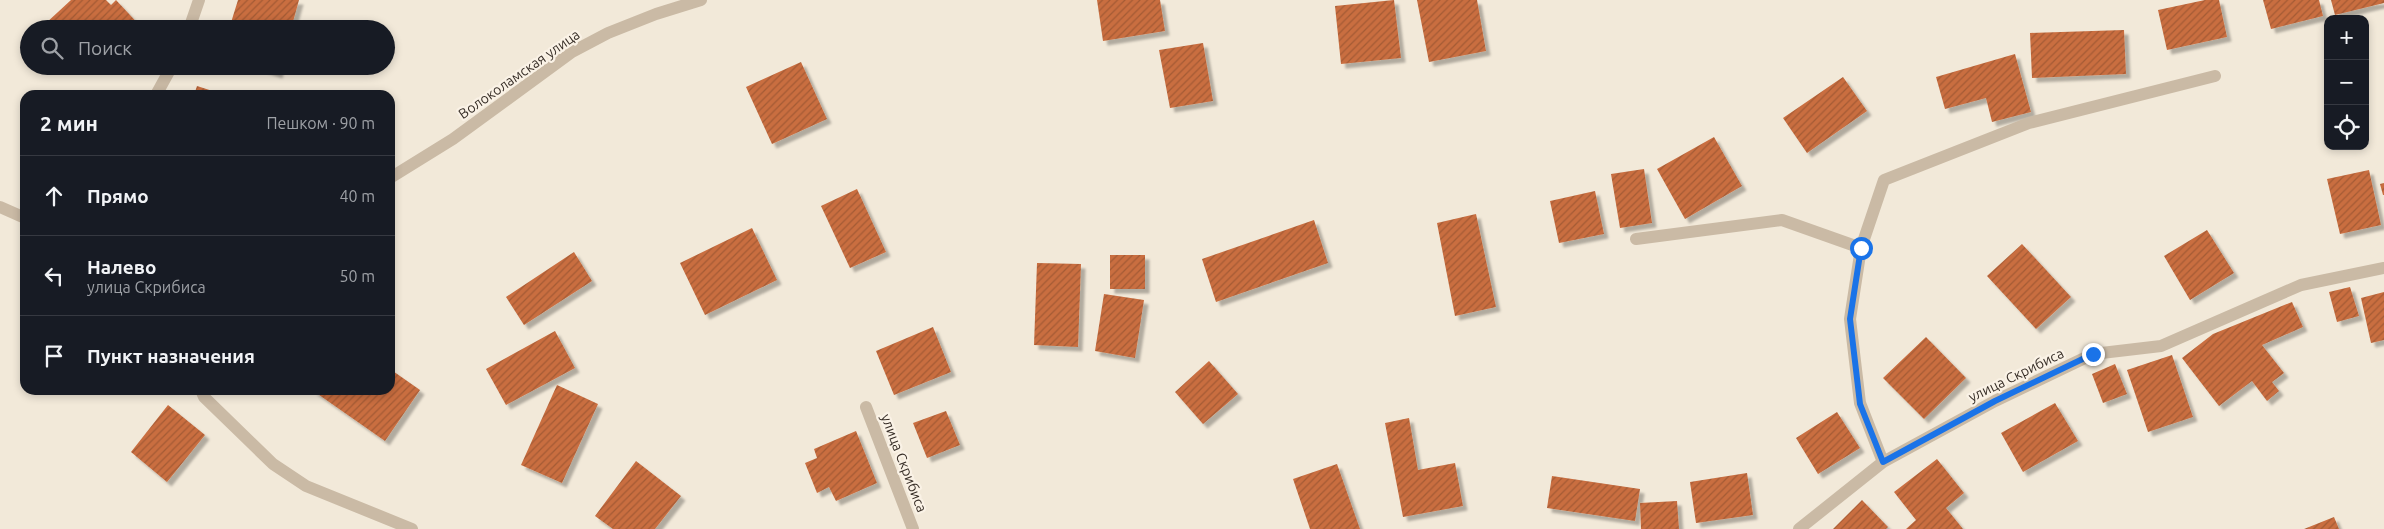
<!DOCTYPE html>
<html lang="ru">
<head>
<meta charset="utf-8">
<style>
  :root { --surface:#171b24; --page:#242831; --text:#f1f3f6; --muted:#9ea1a6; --line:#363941 }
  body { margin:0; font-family:Ubuntu,sans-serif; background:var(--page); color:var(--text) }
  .controls { position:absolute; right:15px; top:15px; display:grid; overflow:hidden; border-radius:10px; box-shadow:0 2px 8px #0003 }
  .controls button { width:45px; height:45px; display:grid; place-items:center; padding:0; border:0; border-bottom:1px solid var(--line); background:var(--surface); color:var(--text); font:25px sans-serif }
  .stop { position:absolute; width:15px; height:15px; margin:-11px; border:4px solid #1a73e8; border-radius:50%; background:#fff }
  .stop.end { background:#1a73e8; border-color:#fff; box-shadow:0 1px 5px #0008 }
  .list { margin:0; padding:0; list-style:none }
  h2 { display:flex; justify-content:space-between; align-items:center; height:65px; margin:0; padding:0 20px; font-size:21px }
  h2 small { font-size:16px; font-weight:400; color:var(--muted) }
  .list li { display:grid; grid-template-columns:32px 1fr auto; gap:15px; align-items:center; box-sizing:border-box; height:80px; padding:0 20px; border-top:1px solid var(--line) }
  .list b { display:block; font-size:19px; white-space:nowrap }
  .list p { margin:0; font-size:16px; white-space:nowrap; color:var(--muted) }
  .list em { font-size:16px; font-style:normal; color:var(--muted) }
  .icon { flex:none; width:28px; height:28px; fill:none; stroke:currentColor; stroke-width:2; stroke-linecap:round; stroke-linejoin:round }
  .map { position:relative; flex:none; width:2384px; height:529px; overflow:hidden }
  .search { position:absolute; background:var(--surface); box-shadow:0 2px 8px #0003; left:20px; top:20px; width:375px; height:55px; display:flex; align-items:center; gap:12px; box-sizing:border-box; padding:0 18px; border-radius:28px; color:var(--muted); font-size:19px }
  .panel { position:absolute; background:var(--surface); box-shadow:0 2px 8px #0003; left:20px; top:90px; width:375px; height:305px; border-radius:15px }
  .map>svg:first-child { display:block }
</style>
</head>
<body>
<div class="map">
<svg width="2384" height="529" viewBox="0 0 2384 529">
  <defs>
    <pattern id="building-hatch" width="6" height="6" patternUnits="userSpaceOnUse" patternTransform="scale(1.25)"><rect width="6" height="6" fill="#c96e40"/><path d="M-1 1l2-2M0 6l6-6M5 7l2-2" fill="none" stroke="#a45b35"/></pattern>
    <filter id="shadow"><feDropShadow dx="4.5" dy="4.5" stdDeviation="1" flood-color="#0004"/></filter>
  </defs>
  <rect width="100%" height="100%" fill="#f2e9d9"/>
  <path fill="url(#building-hatch)" filter="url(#shadow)" d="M71,0H106L111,5L116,0L143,29H49L45,24Z
    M238,0H299L291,29H229Z
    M1097,0H1160L1165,31L1103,41Z
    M1394,0L1401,58L1341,64L1335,6Z
    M1417,0H1477L1486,51L1429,62Z
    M2205,0H2219L2227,37L2167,50L2158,10Z
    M2263,0H2319L2323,16L2271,29Z
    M2331,0H2384V3L2335,15Z
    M2124,30L2126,74L2032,78L2030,33Z
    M1203,43L1213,101L1170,108L1159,50Z
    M2015,54L2031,112L1992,122L1986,98L1945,109L1936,77Z
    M801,62L827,119L772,144L746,87Z
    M254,66H280L278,74Z
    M1843,77L1867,111L1807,153L1783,118Z
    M197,86L225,95H194Z
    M1714,137L1742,186L1685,219L1657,169Z
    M1644,169L1652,223L1620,228L1611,174Z
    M2369,170L2381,225L2340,234L2327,179Z
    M2384,183V195H2383L2380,184Z
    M857,189L886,252L850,268L821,206Z
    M1595,191L1604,234L1559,243L1550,201Z
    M1476,214L1496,307L1455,316L1437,223Z
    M1314,220L1328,263L1216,302L1202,259Z
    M752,228L777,280L705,315L680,263Z
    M2207,230L2234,273L2190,300L2164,256Z
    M2022,244L2071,297L2036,329L1987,276Z
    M574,252L592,281L524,325L506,297Z
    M1110,255H1145V289H1110Z
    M1037,263L1081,264L1078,347L1034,345Z
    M2350,287L2359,316L2337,322L2329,292Z
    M2384,292V340L2371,343L2361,298Z
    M1104,294L1144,300L1135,358L1095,351Z
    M2292,302L2303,327L2262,345L2284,373L2272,382L2279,391L2267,401L2252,381L2219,406L2182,358L2213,334Z
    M933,327L951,372L894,395L876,351Z
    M555,331L575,368L506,405L486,369Z
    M1926,337L1966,378L1924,419L1883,378Z
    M2172,355L2193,417L2148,432L2127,370Z
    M1209,361L1238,394L1203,424L1175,392Z
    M2115,364L2127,394L2103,403L2092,374Z
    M390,369L420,390L385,441L312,390H390Z
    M557,385L598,404L562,483L521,465Z
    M2055,403L2078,441L2023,472L2001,433Z
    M168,405L205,435L167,482L131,452Z
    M946,411L960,445L927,458L913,423Z
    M1837,412L1860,448L1818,474L1796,438Z
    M1409,418L1418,470L1455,463L1463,506L1403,517L1385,423Z
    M856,431L877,483L836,501L829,487L817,493L805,463L817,458L814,449Z
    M1937,459L1964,493L1946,508L1963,529H1906L1916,520L1894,492Z
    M636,461L681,496L655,529H613L595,516Z
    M1337,464L1360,529H1310L1293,479Z
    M1747,473L1753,515L1696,523L1690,482Z
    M1552,476L1640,489L1635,521L1547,508Z
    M1862,500L1888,527L1886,529H1833Z
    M1677,501L1679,529H1641L1640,503Z
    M2334,517L2339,529H2304Z"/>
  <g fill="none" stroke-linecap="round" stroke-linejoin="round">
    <path stroke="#cabaa5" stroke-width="12" d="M189,29L199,0
      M156,95L172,66
      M390,178L453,139L572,52L608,33L656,14L701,0
      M0,207L25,218
      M1636,239L1782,220L1861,248
      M201,390L204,397L273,464L306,486L412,529
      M866,407L913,529
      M1883,462L1860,403L1850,319L1861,248L1884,180L2029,123L2215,76
      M1799,529L1883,462L1995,401L2093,354L2161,346L2301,285L2384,268"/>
  </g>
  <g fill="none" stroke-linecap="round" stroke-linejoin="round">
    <path stroke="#1a73e8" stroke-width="6" d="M1861,248L1850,319L1860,404L1883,462L1995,401L2093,354"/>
  </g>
  <g text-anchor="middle" stroke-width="4.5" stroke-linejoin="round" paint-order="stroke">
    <g font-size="14" fill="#362d26" stroke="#faf2e6">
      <text transform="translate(519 74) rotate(-35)" y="5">Волоколамская улица</text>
      <text transform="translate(2016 375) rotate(-26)" y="5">улица Скрибиса</text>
      <text transform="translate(904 463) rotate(69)" y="5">улица Скрибиса</text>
    </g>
  </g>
</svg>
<div class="controls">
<button>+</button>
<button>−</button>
<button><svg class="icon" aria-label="locate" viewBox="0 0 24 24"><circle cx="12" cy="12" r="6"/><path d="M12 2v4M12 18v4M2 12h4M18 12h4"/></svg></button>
</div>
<div class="stop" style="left:1861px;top:248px"></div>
<div class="stop end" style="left:2093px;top:354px"></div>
<div class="search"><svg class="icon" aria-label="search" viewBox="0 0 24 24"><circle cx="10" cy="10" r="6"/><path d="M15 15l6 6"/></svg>Поиск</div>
<section class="panel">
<h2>2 мин<small>Пешком · 90 m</small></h2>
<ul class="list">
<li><svg class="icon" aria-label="ahead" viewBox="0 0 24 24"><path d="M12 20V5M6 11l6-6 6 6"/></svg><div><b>Прямо</b></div><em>40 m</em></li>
<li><svg class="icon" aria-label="left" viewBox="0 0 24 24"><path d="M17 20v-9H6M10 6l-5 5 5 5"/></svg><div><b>Налево</b><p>улица Скрибиса</p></div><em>50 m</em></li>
<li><svg class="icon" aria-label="arrive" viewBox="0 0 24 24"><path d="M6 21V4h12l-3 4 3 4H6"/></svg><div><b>Пункт назначения</b></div></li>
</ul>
</section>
</div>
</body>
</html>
